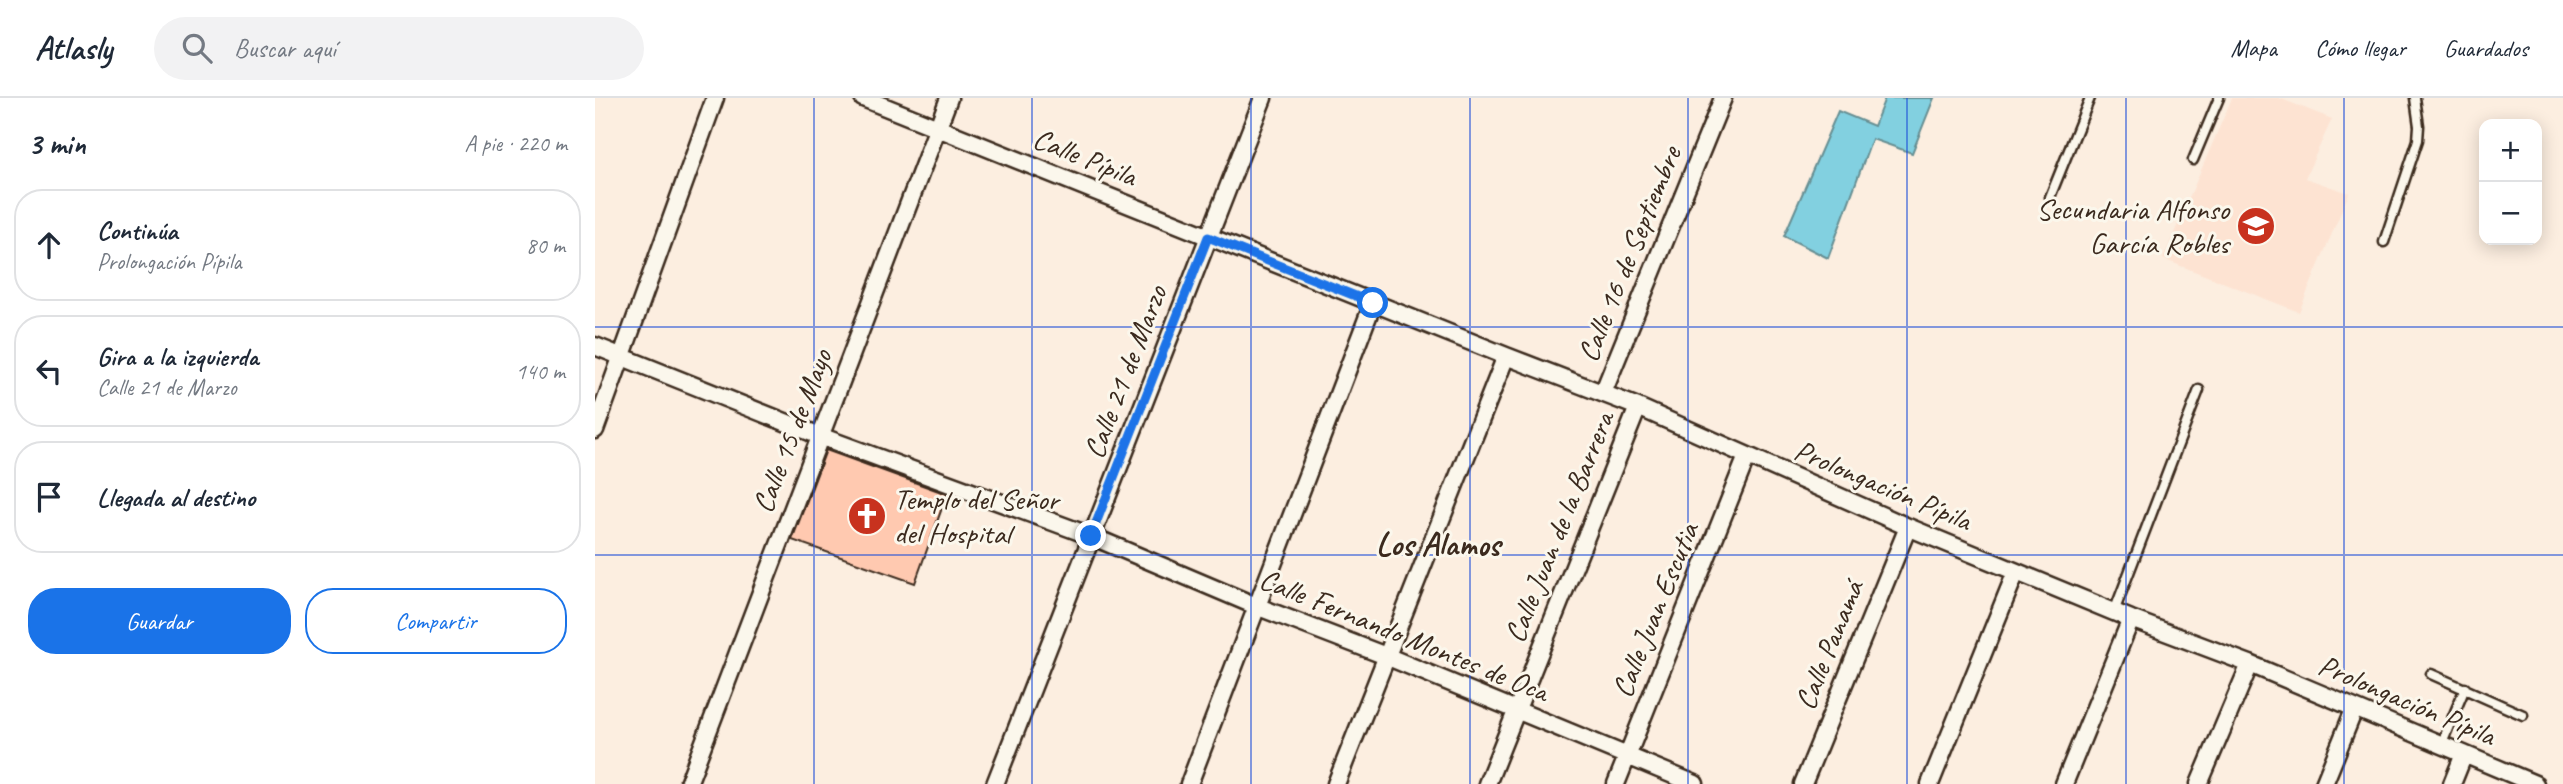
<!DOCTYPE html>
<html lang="es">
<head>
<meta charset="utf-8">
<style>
  :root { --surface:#fff; --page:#f2f2f3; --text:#1f2937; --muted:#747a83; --line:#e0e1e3; --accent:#1a73e8 }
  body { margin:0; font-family:Caveat,sans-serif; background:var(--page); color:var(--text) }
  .controls { position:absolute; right:21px; top:21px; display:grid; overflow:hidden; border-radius:14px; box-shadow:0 4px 18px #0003 }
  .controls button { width:63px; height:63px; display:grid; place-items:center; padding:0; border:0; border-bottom:2px solid var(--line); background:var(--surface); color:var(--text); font:35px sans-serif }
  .stop { position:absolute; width:21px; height:21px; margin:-16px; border:5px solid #1a73e8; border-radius:50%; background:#fff }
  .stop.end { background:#1a73e8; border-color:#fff; box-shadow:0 2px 7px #0008 }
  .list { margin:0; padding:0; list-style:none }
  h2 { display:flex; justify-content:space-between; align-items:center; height:91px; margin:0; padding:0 28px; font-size:30px }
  h2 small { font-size:23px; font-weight:400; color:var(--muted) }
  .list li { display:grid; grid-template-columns:46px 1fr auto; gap:21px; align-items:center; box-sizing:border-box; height:112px; margin:0 14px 14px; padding:0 14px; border:2px solid var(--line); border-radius:28px }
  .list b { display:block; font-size:26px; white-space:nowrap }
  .list p { margin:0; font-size:23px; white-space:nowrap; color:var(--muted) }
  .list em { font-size:23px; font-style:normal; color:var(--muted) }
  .actions { display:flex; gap:14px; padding:21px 28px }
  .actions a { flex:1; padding:16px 0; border:2px solid var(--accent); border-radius:28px; text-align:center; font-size:24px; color:var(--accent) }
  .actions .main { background:var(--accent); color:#fff }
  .icon { flex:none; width:38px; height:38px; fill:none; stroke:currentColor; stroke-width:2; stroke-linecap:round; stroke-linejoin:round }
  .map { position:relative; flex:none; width:1968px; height:686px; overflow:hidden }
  header { display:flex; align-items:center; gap:42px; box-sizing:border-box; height:98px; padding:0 35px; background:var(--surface); border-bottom:2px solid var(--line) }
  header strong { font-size:33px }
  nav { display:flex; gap:38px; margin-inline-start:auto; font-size:24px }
  .search { width:490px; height:63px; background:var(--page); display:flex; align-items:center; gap:18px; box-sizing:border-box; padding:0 24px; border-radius:38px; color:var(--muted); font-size:26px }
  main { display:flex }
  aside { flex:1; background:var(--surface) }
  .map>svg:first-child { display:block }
</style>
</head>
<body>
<header>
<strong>Atlasly</strong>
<div class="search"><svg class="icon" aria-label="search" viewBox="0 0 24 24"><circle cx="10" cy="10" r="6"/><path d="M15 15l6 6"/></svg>Buscar aquí</div>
<nav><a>Mapa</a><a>Cómo llegar</a><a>Guardados</a></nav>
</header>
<main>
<aside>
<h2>3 min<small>A pie · 220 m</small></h2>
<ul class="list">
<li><svg class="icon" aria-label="ahead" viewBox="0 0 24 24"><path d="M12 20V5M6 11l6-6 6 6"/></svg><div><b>Continúa</b><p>Prolongación Pípila</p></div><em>80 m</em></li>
<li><svg class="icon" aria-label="left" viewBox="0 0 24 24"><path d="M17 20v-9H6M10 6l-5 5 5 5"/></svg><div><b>Gira a la izquierda</b><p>Calle 21 de Marzo</p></div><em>140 m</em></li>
<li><svg class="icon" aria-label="arrive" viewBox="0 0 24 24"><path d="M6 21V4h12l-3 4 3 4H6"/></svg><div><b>Llegada al destino</b></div></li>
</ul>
<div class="actions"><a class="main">Guardar</a><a>Compartir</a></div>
</aside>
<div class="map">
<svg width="1968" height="686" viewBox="0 0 1968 686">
  <rect width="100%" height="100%" fill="#fceee0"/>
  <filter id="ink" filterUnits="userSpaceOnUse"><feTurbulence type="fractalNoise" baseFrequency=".0143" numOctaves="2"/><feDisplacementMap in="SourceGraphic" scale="14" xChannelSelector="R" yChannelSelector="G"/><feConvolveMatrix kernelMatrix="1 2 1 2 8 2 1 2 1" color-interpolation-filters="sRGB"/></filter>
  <g filter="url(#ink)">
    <path fill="#fde3d2" d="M1637,0H1684L1737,21L1710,80L1754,95L1704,214L1568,161Z"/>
    <path fill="#82d0e0" stroke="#668e92" stroke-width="2" d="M1290,0H1339L1317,55L1277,41L1233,160L1189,138L1243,13L1279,28Z"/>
    <path fill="#ffc9b0" stroke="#3b2a1e" stroke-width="2" d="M231,352L352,396L320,485L197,442Z"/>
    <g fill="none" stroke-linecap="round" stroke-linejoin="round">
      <defs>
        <path id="lane" d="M1598,62L1624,0
          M1455,99L1495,0
          M1789,144L1823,42L1824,28L1820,0
          M1519,514L1604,292
          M1836,576L1928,617
          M1846,647L1870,590"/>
        <path id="street" d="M268,0L911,258L1043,309L1313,429L1536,521L1655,566L1940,686
          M0,248L225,338L496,438L661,508L791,558L1100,686
          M1008,295L1128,0
          M0,332L120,0
          M93,686L354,0
          M400,686L668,0
          M594,686L778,205
          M741,686L911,258
          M892,686L1043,309
          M1021,686L1152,358
          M1208,686L1313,429
          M1335,686L1421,474
          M1469,686L1536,521
          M1604,686L1655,566
          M1729,686L1759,612
          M1857,686L1869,656"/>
      </defs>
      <use href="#lane" stroke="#3b2a1e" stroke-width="13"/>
      <use href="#street" stroke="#3b2a1e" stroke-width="21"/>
      <use href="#lane" stroke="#fbf7ec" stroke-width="8"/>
      <use href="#street" stroke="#fbf7ec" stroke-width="16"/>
    </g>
  </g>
  <g fill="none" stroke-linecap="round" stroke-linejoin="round" filter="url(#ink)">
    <path stroke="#1a73e8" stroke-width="9" d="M496,438L613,139L778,205"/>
  </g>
  <path fill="none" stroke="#1d4ed8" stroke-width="2" stroke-opacity="0.55" d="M219,0V686M437,0V686M656,0V686M875,0V686M1093,0V686M1312,0V686M1531,0V686M1749,0V686M0,229H1968M0,457H1968"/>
  <defs>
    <symbol id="school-disc" viewBox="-11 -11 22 22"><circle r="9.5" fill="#c8321e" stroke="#fbf7ec"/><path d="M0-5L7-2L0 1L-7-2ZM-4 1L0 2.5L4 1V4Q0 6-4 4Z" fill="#fff"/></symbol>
    <symbol id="church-disc" viewBox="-11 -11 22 22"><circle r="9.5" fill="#c8321e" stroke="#fbf7ec"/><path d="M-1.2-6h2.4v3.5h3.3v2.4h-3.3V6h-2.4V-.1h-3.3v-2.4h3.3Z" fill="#fff"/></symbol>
  </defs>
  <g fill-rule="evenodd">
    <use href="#school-disc" x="1639" y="106" width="44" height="44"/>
    <use href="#church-disc" x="250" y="396" width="44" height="44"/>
  </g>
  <g text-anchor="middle" stroke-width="6" stroke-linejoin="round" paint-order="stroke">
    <g font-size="30" fill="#3b2a1e" stroke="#fbf7ec">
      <text transform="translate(490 59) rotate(22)" y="10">Calle Pípila</text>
      <text transform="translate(1034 156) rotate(-68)" y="10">Calle 16 de Septiembre</text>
      <text transform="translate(530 274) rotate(-69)" y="10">Calle 21 de Marzo</text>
      <text transform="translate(197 333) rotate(-69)" y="10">Calle 15 de Mayo</text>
      <text transform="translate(1288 387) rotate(23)" y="10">Prolongación Pípila</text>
      <text transform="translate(964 429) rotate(-68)" y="10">Calle Juan de la Barrera</text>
      <text transform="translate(1060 512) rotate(-68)" y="10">Calle Juan Escutia</text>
      <text transform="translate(809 537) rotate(22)" y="10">Calle Fernando Montes de Oca</text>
      <text transform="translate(1234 547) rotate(-68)" y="10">Calle Panamá</text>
      <text transform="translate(1812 602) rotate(23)" y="10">Prolongación Pípila</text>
    </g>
    <g font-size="30" fill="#3b2a1e" stroke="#fbf7ec" text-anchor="end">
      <text x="1634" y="121">Secundaria Alfonso<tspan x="1634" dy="34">García Robles</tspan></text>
      <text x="299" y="411" text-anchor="start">Templo del Señor<tspan x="299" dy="34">del Hospital</tspan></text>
    </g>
    <g font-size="33" font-weight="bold" fill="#3b2a1e" stroke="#fbf7ec">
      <text x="843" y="457">Los Alamos</text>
    </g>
  </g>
</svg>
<div class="controls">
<button>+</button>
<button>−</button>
</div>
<div class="stop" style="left:778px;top:205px"></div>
<div class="stop end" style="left:496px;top:438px"></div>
</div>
</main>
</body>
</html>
